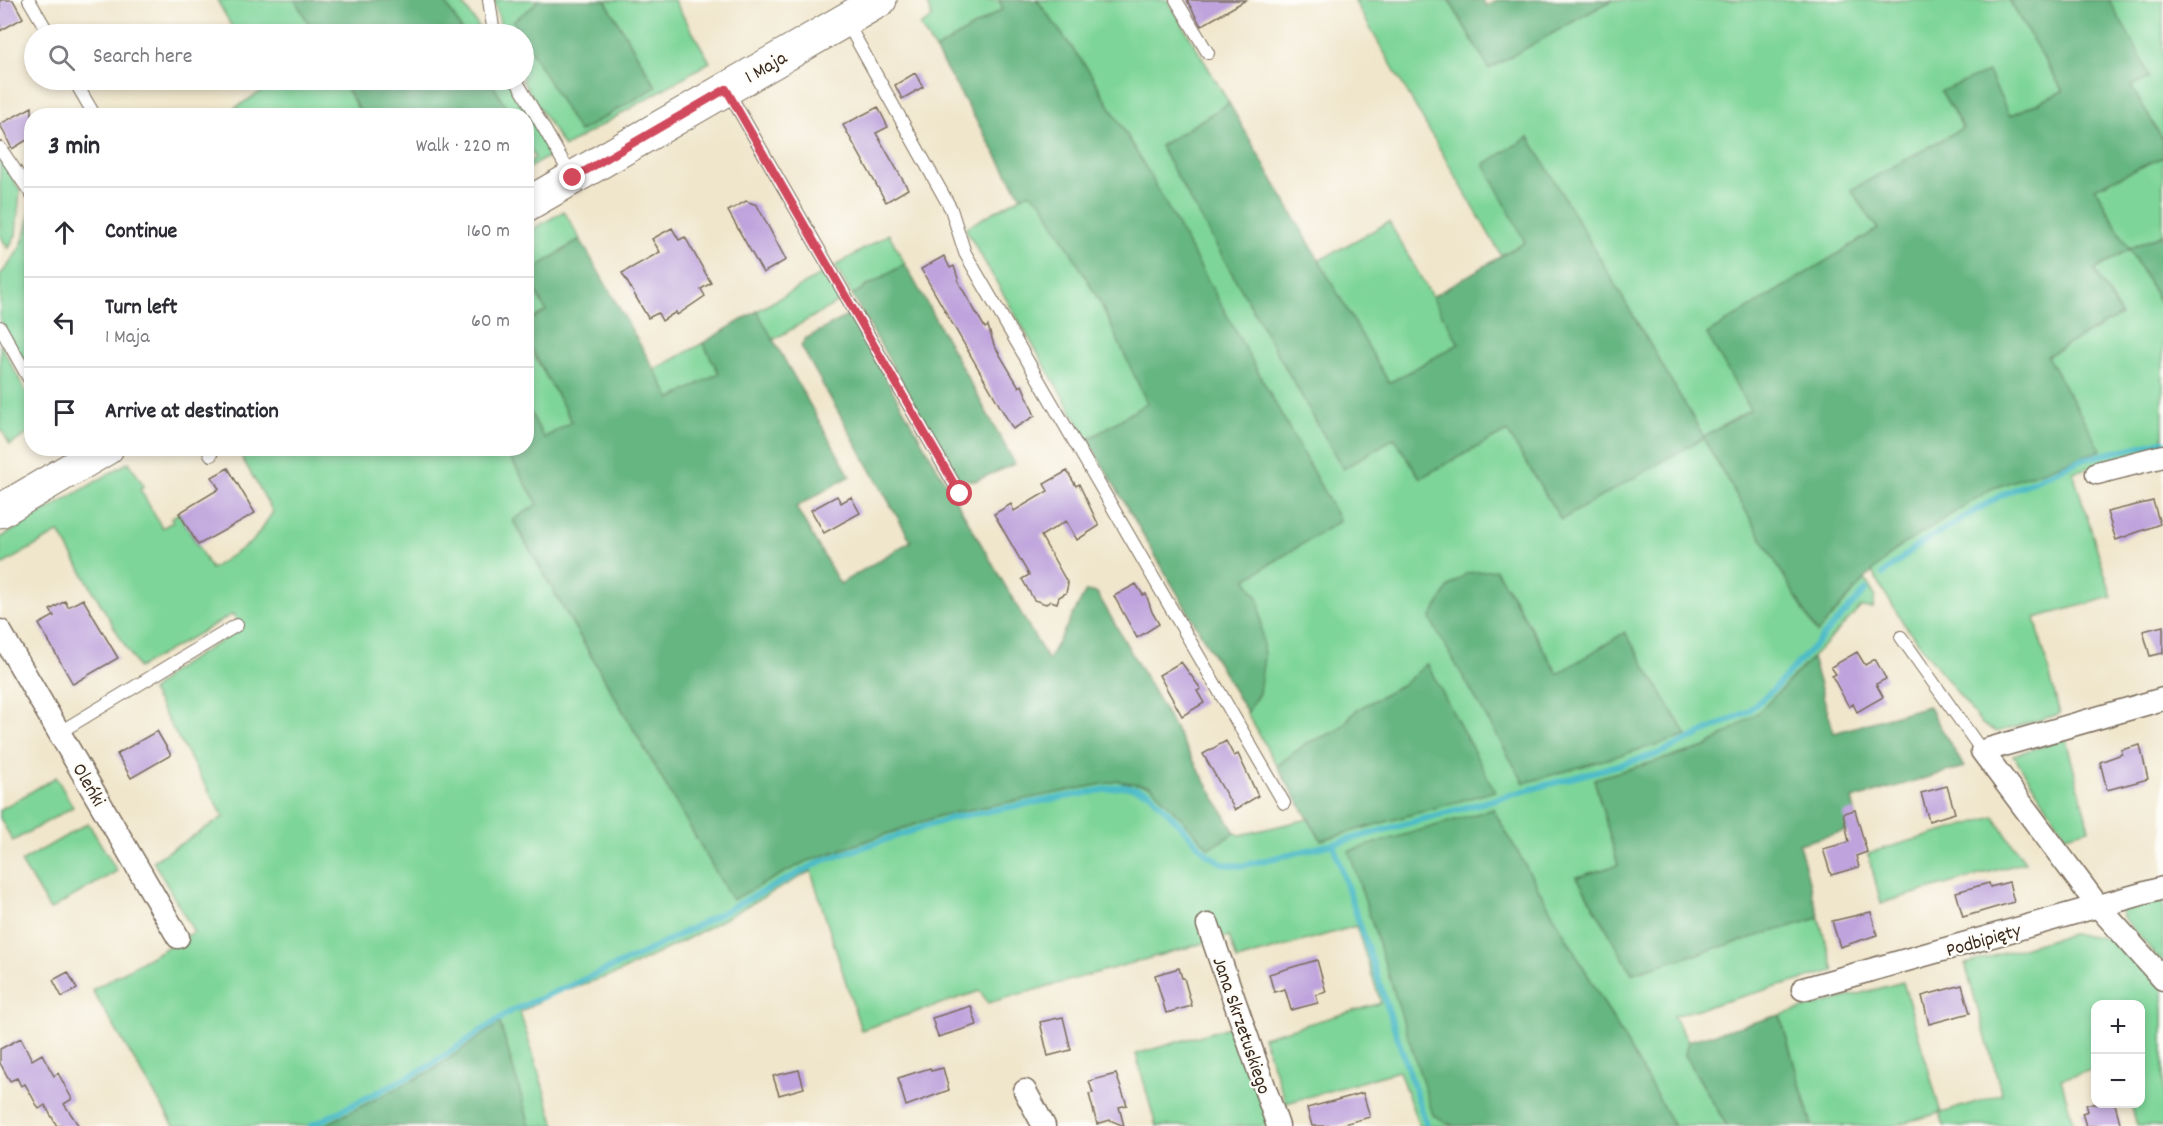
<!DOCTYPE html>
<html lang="en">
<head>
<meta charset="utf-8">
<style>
  :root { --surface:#fff; --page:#f7f7f7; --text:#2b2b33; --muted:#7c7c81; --line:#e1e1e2 }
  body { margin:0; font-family:Dekko,sans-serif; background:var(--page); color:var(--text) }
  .controls { position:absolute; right:18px; bottom:18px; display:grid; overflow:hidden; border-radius:12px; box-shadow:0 3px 9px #0003 }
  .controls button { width:54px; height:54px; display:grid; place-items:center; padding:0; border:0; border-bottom:2px solid var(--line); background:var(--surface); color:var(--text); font:30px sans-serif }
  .stop { position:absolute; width:18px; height:18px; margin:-14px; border:4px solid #d1495b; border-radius:50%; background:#fff }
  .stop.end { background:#d1495b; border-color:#fff; box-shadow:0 2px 6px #0008 }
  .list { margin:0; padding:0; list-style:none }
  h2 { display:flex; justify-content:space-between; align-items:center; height:78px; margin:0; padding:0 24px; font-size:26px }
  h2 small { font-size:20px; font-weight:400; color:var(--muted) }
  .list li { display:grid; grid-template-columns:39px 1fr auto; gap:18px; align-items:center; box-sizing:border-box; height:90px; padding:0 24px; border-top:2px solid var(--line) }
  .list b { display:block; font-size:22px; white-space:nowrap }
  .list p { margin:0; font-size:20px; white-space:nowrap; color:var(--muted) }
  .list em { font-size:20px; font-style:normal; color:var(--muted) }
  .icon { flex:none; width:33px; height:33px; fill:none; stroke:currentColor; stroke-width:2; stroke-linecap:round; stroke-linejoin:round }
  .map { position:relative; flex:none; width:2163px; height:1126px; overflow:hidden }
  .search { position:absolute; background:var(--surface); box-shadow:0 3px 9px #0003; left:24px; top:24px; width:510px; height:66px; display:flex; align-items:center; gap:15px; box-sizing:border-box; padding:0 21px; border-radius:33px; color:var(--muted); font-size:22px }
  .panel { position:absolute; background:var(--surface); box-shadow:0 3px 9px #0003; left:24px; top:108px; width:510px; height:348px; border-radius:24px }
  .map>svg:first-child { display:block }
</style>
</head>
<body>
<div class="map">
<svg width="2163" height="1126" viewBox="0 0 2163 1126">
  <rect width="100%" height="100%" fill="#fdfcf7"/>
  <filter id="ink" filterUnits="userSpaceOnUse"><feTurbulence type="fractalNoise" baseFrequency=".0167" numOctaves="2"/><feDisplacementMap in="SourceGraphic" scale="12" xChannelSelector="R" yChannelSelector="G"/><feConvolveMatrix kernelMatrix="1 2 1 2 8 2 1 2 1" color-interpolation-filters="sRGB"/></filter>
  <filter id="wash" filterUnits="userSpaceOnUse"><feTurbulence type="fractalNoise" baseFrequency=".008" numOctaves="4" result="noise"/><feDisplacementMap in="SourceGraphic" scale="24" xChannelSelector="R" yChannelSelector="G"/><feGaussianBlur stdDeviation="1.35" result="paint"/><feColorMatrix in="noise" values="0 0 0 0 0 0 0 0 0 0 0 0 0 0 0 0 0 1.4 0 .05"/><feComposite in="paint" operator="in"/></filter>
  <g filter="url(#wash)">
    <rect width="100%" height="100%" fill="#f0e6cc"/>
    <path fill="#7ed599" stroke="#5c805c" stroke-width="1.5" fill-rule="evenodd" d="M217,0H295L315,34H236Z
      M444,0H460L484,34H464Z
      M494,0H538L533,7L514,21L521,34H503Z
      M605,0H674L710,62L564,147L522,80L524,38L579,132L656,87Z
      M926,0H999L1003,9L935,50L920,26L932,18Z
      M1037,0H1168L1229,103L1160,146L1343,469L1394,438L1420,478L1507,430L1525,242L1501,255L1354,0H1449L1489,68L1612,0H2009L2063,91L2010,116L1942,92L1963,128L1852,190L1878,229L1707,334L1750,410L1704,437L1831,618L1865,579L1875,596L1873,608L1861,607L1760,711L1706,747L1594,779L1618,865L1577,877L1632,973L1819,918L1834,971L1673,1016L1688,1041L1685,1055L1727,1126H1674L1493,809L1453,1126H1419L1399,1071L1286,1103L1263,1037L1381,1003L1356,926L1237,960L1229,936L988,1003L980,991L861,1030L811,871L687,939L618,973L553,994L520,1012L555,1126H530L500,1024L431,1071L323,1126H174L92,990L194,932L153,861L224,817L151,691L174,670L242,628L233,614L138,668L59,532L0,566V538L129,462L144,486L140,489L162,528L173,522L171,518L179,513L211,569L253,541L273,512L237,449H505L538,504L513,521L732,900L805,862L942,815L1118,781L1151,786L1209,848L1235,833L1241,835L1308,819L1321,840L1494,791L1427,664L1404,684L1358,709L1337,731L1307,743L1277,766L1247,713L1259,693V600L1246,579L1339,521L1146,168L1089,71ZM1506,585L1558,675L1687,736L1605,759Z
      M2109,0H2163V140L2130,86L2149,78Z
      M262,80H341L362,115L222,116L267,88Z
      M490,80H510L551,155L527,169V163L535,158L527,143L526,116L511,115Z
      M2163,157V234L2129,249L2163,307V448L2073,472L2112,597L2035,618L2060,714L1997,732L1982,724L1904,624L1872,572L1896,549L1991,489L2101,450L2046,356L2121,315L2094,270L2129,249L2095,188Z
      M0,159L20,190L16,235L8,249L0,235Z
      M1030,192L1042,201L1100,302L1148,403L1088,440L965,228Z
      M31,207V374L0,320V275C22,250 26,239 31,207Z
      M564,211L580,239L527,274L526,233Z
      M1389,222L1459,344L1389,383L1318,261Z
      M889,234L905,264L852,295L835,266Z
      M825,272L840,301L773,340L757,311Z
      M526,276L546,311L527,322H526Z
      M526,341L572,422L544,438L527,406Z
      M0,343L31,401V432L10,445L0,427Z
      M703,343L719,373L671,399L654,370Z
      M2066,739L2089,829L2066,835L2013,755Z
      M56,777L73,807L13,841L0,818V810Z
      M1994,817L2025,862L1881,903L1868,853Z
      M88,823L117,871L50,910L21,862Z
      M2163,892V964L2123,917L2120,907Z
      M2071,934C2126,936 2129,951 2163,989V1126H2137L2131,1104H2140V1004H2096L2095,1069L2061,1079L2074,1126H1944L1940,1113L1891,1126H1812L1780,1015L1903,982L1941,1113L2002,1094L1965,964Z
      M1233,1026L1270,1126H1156L1136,1054Z"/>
    <path fill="#66b681" stroke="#507050" stroke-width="1.5" d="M295,0H444L464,34H315Z
      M538,0H605L656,87L579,132L513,21L532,7Z
      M999,0H1037L1089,71L1146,168L1340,521L1246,579L1259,600L1264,657L1259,693L1247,713L1088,440L1147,403L1100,302L1042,202L1030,193L1021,197L935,50L1003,9Z
      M1449,0H1483L1486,6L1498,0H1612L1489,69Z
      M2009,0H2109L2141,57L2149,78L2131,86L2163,140V157L2095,188L2129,249L2163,234V307L2129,249L2094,270L2121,315L2047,356L2101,450L1991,489L1896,549L1865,579L1817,633L1703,438L1561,520L1507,431L1420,478L1394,438L1343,469L1160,146L1229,103L1389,383L1459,344L1432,297L1525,242L1484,164L1529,137L1704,437L1750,410L1707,334L1878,229L1851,190L1963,128L1941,91L1988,72L2010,116L2063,91Z
      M341,80H490L511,115H362Z
      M580,239L671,399L719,373L703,343L757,311L850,476L796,507L840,584L911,541L801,346L805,339L849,315L1048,660L1086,591L1097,593L1235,833L1209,848L1151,786L1118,781L942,815L805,862L732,900L513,520L538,504L505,449L526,448L527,406L544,438L572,422L527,341V322L546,311L527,274Z
      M905,264L1015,464L975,481L957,478L852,295Z
      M1496,570L1558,674L1625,632L1687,736L1524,783L1430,619L1448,588L1467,573Z
      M1812,658L1834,733L1928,706L1964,767L1852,799L1859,827L1799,844L1819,918L1632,973L1577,877L1618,865L1594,779L1706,747L1760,711Z
      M1427,664L1495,791L1321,840L1277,766L1307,743L1337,731L1358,709L1404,684Z
      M1493,809L1674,1126H1453L1433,1115L1349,851Z
      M1780,1015L1812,1126H1727L1685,1055L1688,1041Z
      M500,1023L530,1126H323L431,1071Z"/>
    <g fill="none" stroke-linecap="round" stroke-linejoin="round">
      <path stroke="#4ebbc7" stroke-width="6" d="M1883,574L1917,546L2000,496L2080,460L2163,441
        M1333,844L1427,1126
        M311,1126L426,1068L511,1011L638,956L822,861L951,818L1124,786L1149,792L1208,855L1224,864L1241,866L1333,844L1658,754L1747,712L1774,689L1866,590"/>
    </g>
    <g id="blocks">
      <path fill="#bea3dc" d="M0,0H13L23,18L0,31Z
        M1187,0H1246L1201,26Z
        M915,73L923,87L902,99L895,85Z
        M32,107V137L12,149L0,124Z
        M878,107L888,127L876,133L908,189L886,202L843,125Z
        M746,201L757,205L786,260L763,273L728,211Z
        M672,228L679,240L685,237L711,283L701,289L705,296L677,315L676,312L662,321L658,313L648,318L622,273L660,252L652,239Z
        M944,256L950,268L954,266L960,285L985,328L988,326L994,345L1019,387L1022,385L1035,416L1013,429L921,269Z
        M228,468L255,513L198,545L179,513L219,489L212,477Z
        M1067,471L1076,486L1079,484L1099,526L1077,540L1066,521L1041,536L1068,584L1066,593L1059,597L1057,603L1051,601L1046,604L1034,600L1022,579L1029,575L994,514L1011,504L1014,511L1048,491L1044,484Z
        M837,496L841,503L851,497L860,513L824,533L811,510Z
        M2153,501L2160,524L2116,540L2107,512Z
        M1136,584L1143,595L1146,594L1152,612L1159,624L1137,638L1114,596Z
        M83,599L118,658L73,684L39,624L54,616L50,610L65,601L68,607Z
        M2163,626V653L2150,656L2143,631Z
        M1857,652L1865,665L1875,659L1886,679L1876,684L1883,697L1857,712L1853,704L1849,707L1832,676L1836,674L1831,667Z
        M1181,662L1201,689L1197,691L1204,703L1182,716L1159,675Z
        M157,731L171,755L131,778L117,754Z
        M1226,741L1234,756L1238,754L1258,796L1235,810L1203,754Z
        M2140,745L2148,779L2107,790L2100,762L2122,754L2121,750Z
        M1947,786L1955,813L1929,821L1921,793Z
        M1855,810L1867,852L1856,856L1859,867L1831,875L1823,849L1849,842L1843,813Z
        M2009,882L2014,902L1963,917L1956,892L1989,883L1990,887Z
        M1871,912L1877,935L1840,947L1832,921Z
        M1317,960L1326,992L1316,995L1318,1003L1291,1010L1285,989L1274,992L1269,974Z
        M1179,968L1182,978H1184L1192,1006L1166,1013L1155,975Z
        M68,972L77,989L62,997L53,980Z
        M1962,985L1970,1013L1929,1024L1922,996Z
        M971,1006L977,1025L938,1037L932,1018Z
        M1063,1017L1071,1050L1048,1056L1040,1022Z
        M21,1038L32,1060L42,1054L54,1076L58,1073L72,1099L64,1104L79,1126H57L45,1105L39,1109L25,1084L21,1086L17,1078L10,1081L0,1063V1049Z
        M930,1068L931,1071L943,1068L949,1090L906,1106L898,1078Z
        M799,1070L804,1088L779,1095L773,1076Z
        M1116,1074L1127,1105L1119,1107L1124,1126L1110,1120L1097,1124L1089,1094L1093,1093L1089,1081Z
        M1363,1093L1370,1117L1336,1126H1312L1307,1108Z
        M2086,1104H2115L2121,1126H2086L2082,1113L2088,1111Z"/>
    </g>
  </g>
  <g filter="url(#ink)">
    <use href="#blocks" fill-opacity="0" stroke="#7a6c5b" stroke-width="1.5"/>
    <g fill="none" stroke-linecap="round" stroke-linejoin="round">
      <defs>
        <path id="service" d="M29,0L49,34
          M489,0L494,34
          M1176,0L1208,53
          M846,21L951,209L965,253L1284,803
          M74,80L95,116
          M516,80L572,177
          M727,90L960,494
          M0,148L32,195
          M0,327L32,384
          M207,448L211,455
          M1901,637L1982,751
          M60,732L237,625"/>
        <path id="minor" d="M2097,473L2163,456
          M0,631L178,937
          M2163,699L1982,751L2098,906L2163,979
          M1208,925L1278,1126
          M1803,989L2163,888
          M1025,1091L1044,1126"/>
        <path id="secondary" d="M526,205L880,0
          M0,511L107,448"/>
      </defs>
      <use href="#service" stroke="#7a6c5b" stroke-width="14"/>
      <use href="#minor" stroke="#7a6c5b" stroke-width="25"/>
      <use href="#secondary" stroke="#7a6c5b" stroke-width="35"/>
      <use href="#service" stroke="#fff" stroke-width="12"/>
      <use href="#minor" stroke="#fff" stroke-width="22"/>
      <use href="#secondary" stroke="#fff" stroke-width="33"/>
    </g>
  </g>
  <g fill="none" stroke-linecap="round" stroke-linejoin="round" filter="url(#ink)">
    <path stroke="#d1495b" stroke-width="8" d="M573,178L726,89L960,494"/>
  </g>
  <g text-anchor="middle" stroke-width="4.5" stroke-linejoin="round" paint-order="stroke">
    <g font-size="20" fill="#3b2a1e" stroke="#fdfcf7">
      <text transform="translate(765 66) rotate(-30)" y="7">1 Maja</text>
      <text transform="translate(90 784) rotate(60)" y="7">Oleńki</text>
      <text transform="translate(1983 939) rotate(-16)" y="7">Podbipięty</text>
      <text transform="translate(1243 1025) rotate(71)" y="7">Jana Skrzetuskiego</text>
    </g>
  </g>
</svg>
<div class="controls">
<button>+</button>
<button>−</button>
</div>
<div class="stop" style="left:960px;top:494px"></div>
<div class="stop end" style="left:573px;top:178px"></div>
<div class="search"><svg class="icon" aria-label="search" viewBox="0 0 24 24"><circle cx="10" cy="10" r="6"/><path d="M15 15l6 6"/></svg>Search here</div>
<section class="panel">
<h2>3 min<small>Walk · 220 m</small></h2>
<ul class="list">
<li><svg class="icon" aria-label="ahead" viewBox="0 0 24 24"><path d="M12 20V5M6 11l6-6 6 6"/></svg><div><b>Continue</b></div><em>160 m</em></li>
<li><svg class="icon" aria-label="left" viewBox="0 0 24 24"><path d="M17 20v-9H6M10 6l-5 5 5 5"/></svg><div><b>Turn left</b><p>1 Maja</p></div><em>60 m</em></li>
<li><svg class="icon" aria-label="arrive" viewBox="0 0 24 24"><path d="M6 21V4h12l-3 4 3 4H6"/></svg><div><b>Arrive at destination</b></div></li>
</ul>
</section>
</div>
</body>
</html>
